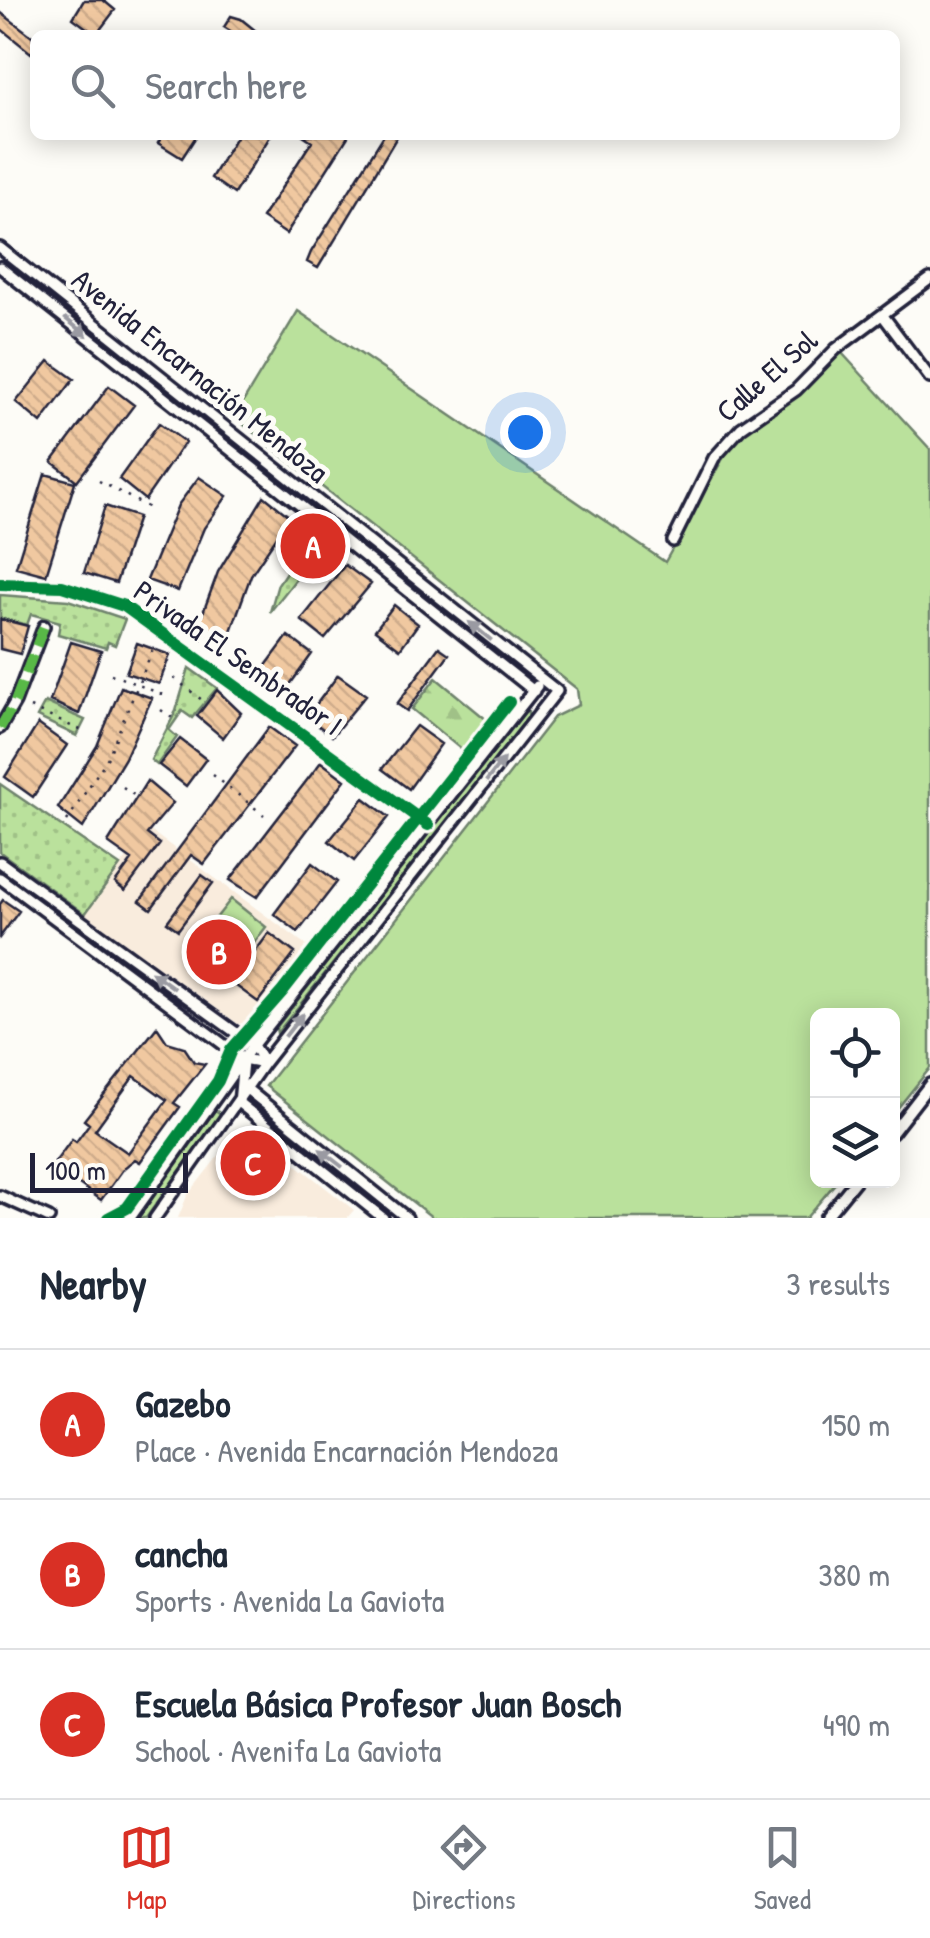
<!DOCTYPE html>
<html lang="en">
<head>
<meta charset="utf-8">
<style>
  :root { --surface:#fff; --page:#f2f2f3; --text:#1f2937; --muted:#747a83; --line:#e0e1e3; --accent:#d93025 }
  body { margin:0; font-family:"Patrick Hand",sans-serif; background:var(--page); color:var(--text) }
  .controls { position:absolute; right:30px; bottom:30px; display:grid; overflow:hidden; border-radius:15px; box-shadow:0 5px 25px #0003 }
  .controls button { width:90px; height:90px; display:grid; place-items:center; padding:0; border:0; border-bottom:2px solid var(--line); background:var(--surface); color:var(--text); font:50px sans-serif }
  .scale { position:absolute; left:30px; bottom:25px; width:158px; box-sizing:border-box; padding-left:10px; border:5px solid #22223b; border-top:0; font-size:28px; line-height:35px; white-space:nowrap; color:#22223b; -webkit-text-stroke:8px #fdfcf7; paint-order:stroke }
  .you { position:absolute; left:525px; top:432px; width:35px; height:35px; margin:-25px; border:8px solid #fff; border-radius:50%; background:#1a73e8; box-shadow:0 0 0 15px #1a73e833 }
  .badge { display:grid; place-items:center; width:65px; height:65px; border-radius:50%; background:var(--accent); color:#fff; font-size:32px; font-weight:700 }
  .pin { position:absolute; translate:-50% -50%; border:5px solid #fff; box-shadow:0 2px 10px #0006 }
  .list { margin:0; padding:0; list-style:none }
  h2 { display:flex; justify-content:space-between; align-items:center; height:130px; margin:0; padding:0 40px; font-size:42px }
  h2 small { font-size:32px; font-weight:400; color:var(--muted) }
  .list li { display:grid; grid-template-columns:65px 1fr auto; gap:30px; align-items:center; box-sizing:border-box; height:150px; padding:0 40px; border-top:2px solid var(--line) }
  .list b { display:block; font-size:38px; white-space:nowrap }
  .list p { margin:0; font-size:32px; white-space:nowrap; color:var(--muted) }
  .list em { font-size:32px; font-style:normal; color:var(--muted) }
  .icon { flex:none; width:55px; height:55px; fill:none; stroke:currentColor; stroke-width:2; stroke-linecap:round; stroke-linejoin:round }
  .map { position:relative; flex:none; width:930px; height:1218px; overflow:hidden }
  .search { position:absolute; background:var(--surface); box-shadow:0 5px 25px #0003; left:30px; right:30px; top:30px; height:110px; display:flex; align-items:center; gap:25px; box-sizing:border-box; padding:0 35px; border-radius:15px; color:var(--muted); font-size:38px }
  .sheet { height:580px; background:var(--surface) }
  nav { display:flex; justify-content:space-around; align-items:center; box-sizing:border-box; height:140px; border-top:2px solid var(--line); background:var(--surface); font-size:28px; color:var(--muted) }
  nav a { display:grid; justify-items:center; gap:5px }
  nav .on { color:var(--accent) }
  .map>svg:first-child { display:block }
</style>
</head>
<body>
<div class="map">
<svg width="930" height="1218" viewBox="0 0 930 1218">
  <defs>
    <pattern id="forest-firs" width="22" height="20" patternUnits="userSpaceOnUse" patternTransform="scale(2.5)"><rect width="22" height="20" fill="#bae19c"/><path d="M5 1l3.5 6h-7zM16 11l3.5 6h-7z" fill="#a0c187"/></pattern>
    <pattern id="park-dots" width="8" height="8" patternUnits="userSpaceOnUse" patternTransform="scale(2.5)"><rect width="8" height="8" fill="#bae19c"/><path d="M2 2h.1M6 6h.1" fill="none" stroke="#a0c187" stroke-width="1.8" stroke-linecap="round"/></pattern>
    <pattern id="building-back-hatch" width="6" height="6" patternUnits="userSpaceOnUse" patternTransform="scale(2.5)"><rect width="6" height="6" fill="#f0c8a0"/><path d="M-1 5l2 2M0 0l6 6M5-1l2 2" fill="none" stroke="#ceac8b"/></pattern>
  </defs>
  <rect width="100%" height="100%" fill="#fdfcf7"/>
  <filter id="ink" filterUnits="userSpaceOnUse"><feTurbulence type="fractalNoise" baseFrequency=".01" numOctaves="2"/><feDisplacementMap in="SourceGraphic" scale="20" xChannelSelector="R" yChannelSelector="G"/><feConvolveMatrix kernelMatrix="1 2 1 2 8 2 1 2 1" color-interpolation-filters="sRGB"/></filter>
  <g filter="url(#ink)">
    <path fill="#f9ecdd" d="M148,829L313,950L253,1021L238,1024L85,914Z
      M251,1129L354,1210L347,1218H178L187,1196L238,1131Z"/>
    <path fill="#bae19c" stroke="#6e826c" stroke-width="2.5" d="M298,311L665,562L730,446L756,418L794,398L841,352L930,449V1068L893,1114L892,1016H818V1180L837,1181L806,1218H433L266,1086L554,717L579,705L577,689L234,417Z
      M528,711L529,720L277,1033L276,1028L522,712Z
      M231,899L266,927L227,978L191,950Z
      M215,1110L221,1114L146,1218H137Z"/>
    <path fill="url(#forest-firs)" stroke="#6e826c" stroke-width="2.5" d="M436,678L487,720L463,751L412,709Z"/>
    <path fill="url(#park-dots)" stroke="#6e826c" stroke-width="2.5" d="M303,547L314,556L270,612L278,584Z
      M0,595L68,600L125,619L115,645L108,642L106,648L58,634L60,622L31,614L27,625L0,618Z
      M189,668L217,688L192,718L182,711L169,730L177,737L157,765L151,760L176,711Z
      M45,702L85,720L77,736L37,717Z
      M0,784L120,866L85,914L0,852Z"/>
    <path fill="url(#building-back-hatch)" stroke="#22223b" stroke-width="2.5" fill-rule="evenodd" d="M84,0H103L115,10L96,35L73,18Z
      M0,12L32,36L35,48L31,53L0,28Z
      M231,16L241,19L261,35H237L224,27Z
      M163,135H197L182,158L158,143Z
      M237,135H271L234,194L211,178Z
      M303,135H349L286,234L262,218L312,141Z
      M384,135H398L318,268L307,262L311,252Z
      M49,361L74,379L41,423L16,402Z
      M109,386L134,405L77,481L52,462Z
      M159,423L185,442L145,500L119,479Z
      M45,474L75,482L46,575L16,567Z
      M199,477L227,496L204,528L178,591L147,580L178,505Z
      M264,496L290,517L251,575L225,648L194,637L218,572Z
      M105,506L138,517L116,583L84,573Z
      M345,565L371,584L325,639L301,620Z
      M394,605L418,624L400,649L375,630Z
      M0,619L28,626L20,654L0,649Z
      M288,636L312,654L281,697L256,679Z
      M71,642L101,651L79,714L50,701Z
      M137,643L170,655L159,684L126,673Z
      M439,647L449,654L407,711L397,704Z
      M338,675L366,695L332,736L307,717Z
      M121,687L152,698L125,758L83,828L58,808L97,746Z
      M217,690L241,713L223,738L197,716Z
      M38,724L67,745L33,797L5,777Z
      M416,726L441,744L409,789L382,769Z
      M269,727L295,746L204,864L191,855L151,909L140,901Z
      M180,739L206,759L186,786L159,765Z
      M321,762L345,780L257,897L230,880Z
      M147,781L173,803L147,834L160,844L125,891L115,883L132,860L108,843Z
      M364,798L389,817L354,861L329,841Z
      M312,863L337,882L298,932L274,914Z
      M202,875L213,883L178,930L167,922Z
      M3,900L19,911L0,937V904Z
      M269,933L295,953L258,1002L232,983Z
      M157,1027L167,1042L184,1047L194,1062L205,1064L174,1103L180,1107L140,1162L135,1159L124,1168L101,1200L53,1165L72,1139L76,1142L89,1124L84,1120ZM134,1076L167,1100L128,1153L95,1130Z"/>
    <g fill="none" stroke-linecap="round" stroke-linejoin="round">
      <defs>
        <path id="minor" d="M0,248L557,691L264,1063L155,1218
          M0,267L534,691
          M884,317L930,378
          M673,541L714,458L741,428L796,390L836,349L930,279
          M0,584L62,586L124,606L428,825
          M0,728L15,702L44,626
          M0,862L253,1045L264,1063
          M0,878L243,1059L264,1063
          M243,1061L239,1103L383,1218
          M248,1090L407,1218
          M892,1133L930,1084
          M0,1196L49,1218
          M130,1218L253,1045L537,686
          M825,1218L856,1180"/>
      </defs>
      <use href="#minor" stroke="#22223b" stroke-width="16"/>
      <path stroke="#22223b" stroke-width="2.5" stroke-dasharray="2.5 8" stroke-linecap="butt" d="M99,481L153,510
        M111,674L166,696
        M174,678L207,704
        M30,708L85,732
        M161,710L175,720
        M213,775L264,815
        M123,787L135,796
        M67,821L108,757L153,649"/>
      <use href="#minor" stroke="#fdfcf7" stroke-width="9"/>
      <path stroke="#58b947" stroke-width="10" stroke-dasharray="20 10" stroke-linecap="butt" d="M0,728L15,702L44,626"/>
      <defs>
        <path id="cycleway" d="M0,584L62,586L124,606L428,825
          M108,1218L127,1208L218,1081L231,1050L282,992L509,702"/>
      </defs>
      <use href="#cycleway" stroke="#fdfcf7" stroke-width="19"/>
      <use href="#cycleway" stroke="#00873e" stroke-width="12"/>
    </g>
    <defs><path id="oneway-solid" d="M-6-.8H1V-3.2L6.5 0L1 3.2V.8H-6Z" transform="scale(2.5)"/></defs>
    <g fill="#9a9aa2">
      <use href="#oneway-solid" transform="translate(76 327) rotate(39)"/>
      <use href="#oneway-solid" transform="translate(480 631) rotate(-141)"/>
      <use href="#oneway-solid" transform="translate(495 770) rotate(-52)"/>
      <use href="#oneway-solid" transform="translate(163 980) rotate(-144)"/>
      <use href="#oneway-solid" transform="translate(294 1025) rotate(-52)"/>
      <use href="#oneway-solid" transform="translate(331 1158) rotate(-142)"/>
    </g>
  </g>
  <g text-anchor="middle" stroke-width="10" stroke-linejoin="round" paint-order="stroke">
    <g font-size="30" fill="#22223b" stroke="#fdfcf7">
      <text transform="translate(200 376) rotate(39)" y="10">Avenida Encarnación Mendoza</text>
      <text transform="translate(767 376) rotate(-41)" y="10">Calle El Sol</text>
      <text transform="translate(238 658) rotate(35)" y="10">Privada El Sembrador I</text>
    </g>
  </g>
</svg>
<div class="controls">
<button><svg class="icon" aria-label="locate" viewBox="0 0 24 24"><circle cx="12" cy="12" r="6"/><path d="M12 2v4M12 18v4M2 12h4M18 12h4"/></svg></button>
<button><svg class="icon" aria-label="layers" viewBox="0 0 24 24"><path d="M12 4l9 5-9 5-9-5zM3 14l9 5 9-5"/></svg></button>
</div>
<div class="scale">100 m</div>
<div class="you"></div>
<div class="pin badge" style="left:313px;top:546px">A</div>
<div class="pin badge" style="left:219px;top:952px">B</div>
<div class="pin badge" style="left:253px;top:1163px">C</div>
<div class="search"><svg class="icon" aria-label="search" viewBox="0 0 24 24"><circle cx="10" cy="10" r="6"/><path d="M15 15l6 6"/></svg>Search here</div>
</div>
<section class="sheet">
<h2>Nearby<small>3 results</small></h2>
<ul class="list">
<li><span class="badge">A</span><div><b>Gazebo</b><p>Place · Avenida Encarnación Mendoza</p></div><em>150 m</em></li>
<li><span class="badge">B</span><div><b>cancha</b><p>Sports · Avenida La Gaviota</p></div><em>380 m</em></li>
<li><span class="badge">C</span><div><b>Escuela Básica Profesor Juan Bosch</b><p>School · Avenifa La Gaviota</p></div><em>490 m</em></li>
</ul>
</section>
<nav>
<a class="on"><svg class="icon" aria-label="map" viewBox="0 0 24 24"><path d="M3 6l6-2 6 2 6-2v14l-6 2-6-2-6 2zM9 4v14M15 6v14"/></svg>Map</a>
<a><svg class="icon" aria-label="directions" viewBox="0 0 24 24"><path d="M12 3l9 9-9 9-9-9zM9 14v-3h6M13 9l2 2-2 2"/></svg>Directions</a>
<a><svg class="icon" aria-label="saved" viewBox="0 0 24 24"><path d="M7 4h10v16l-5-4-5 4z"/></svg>Saved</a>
</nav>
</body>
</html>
